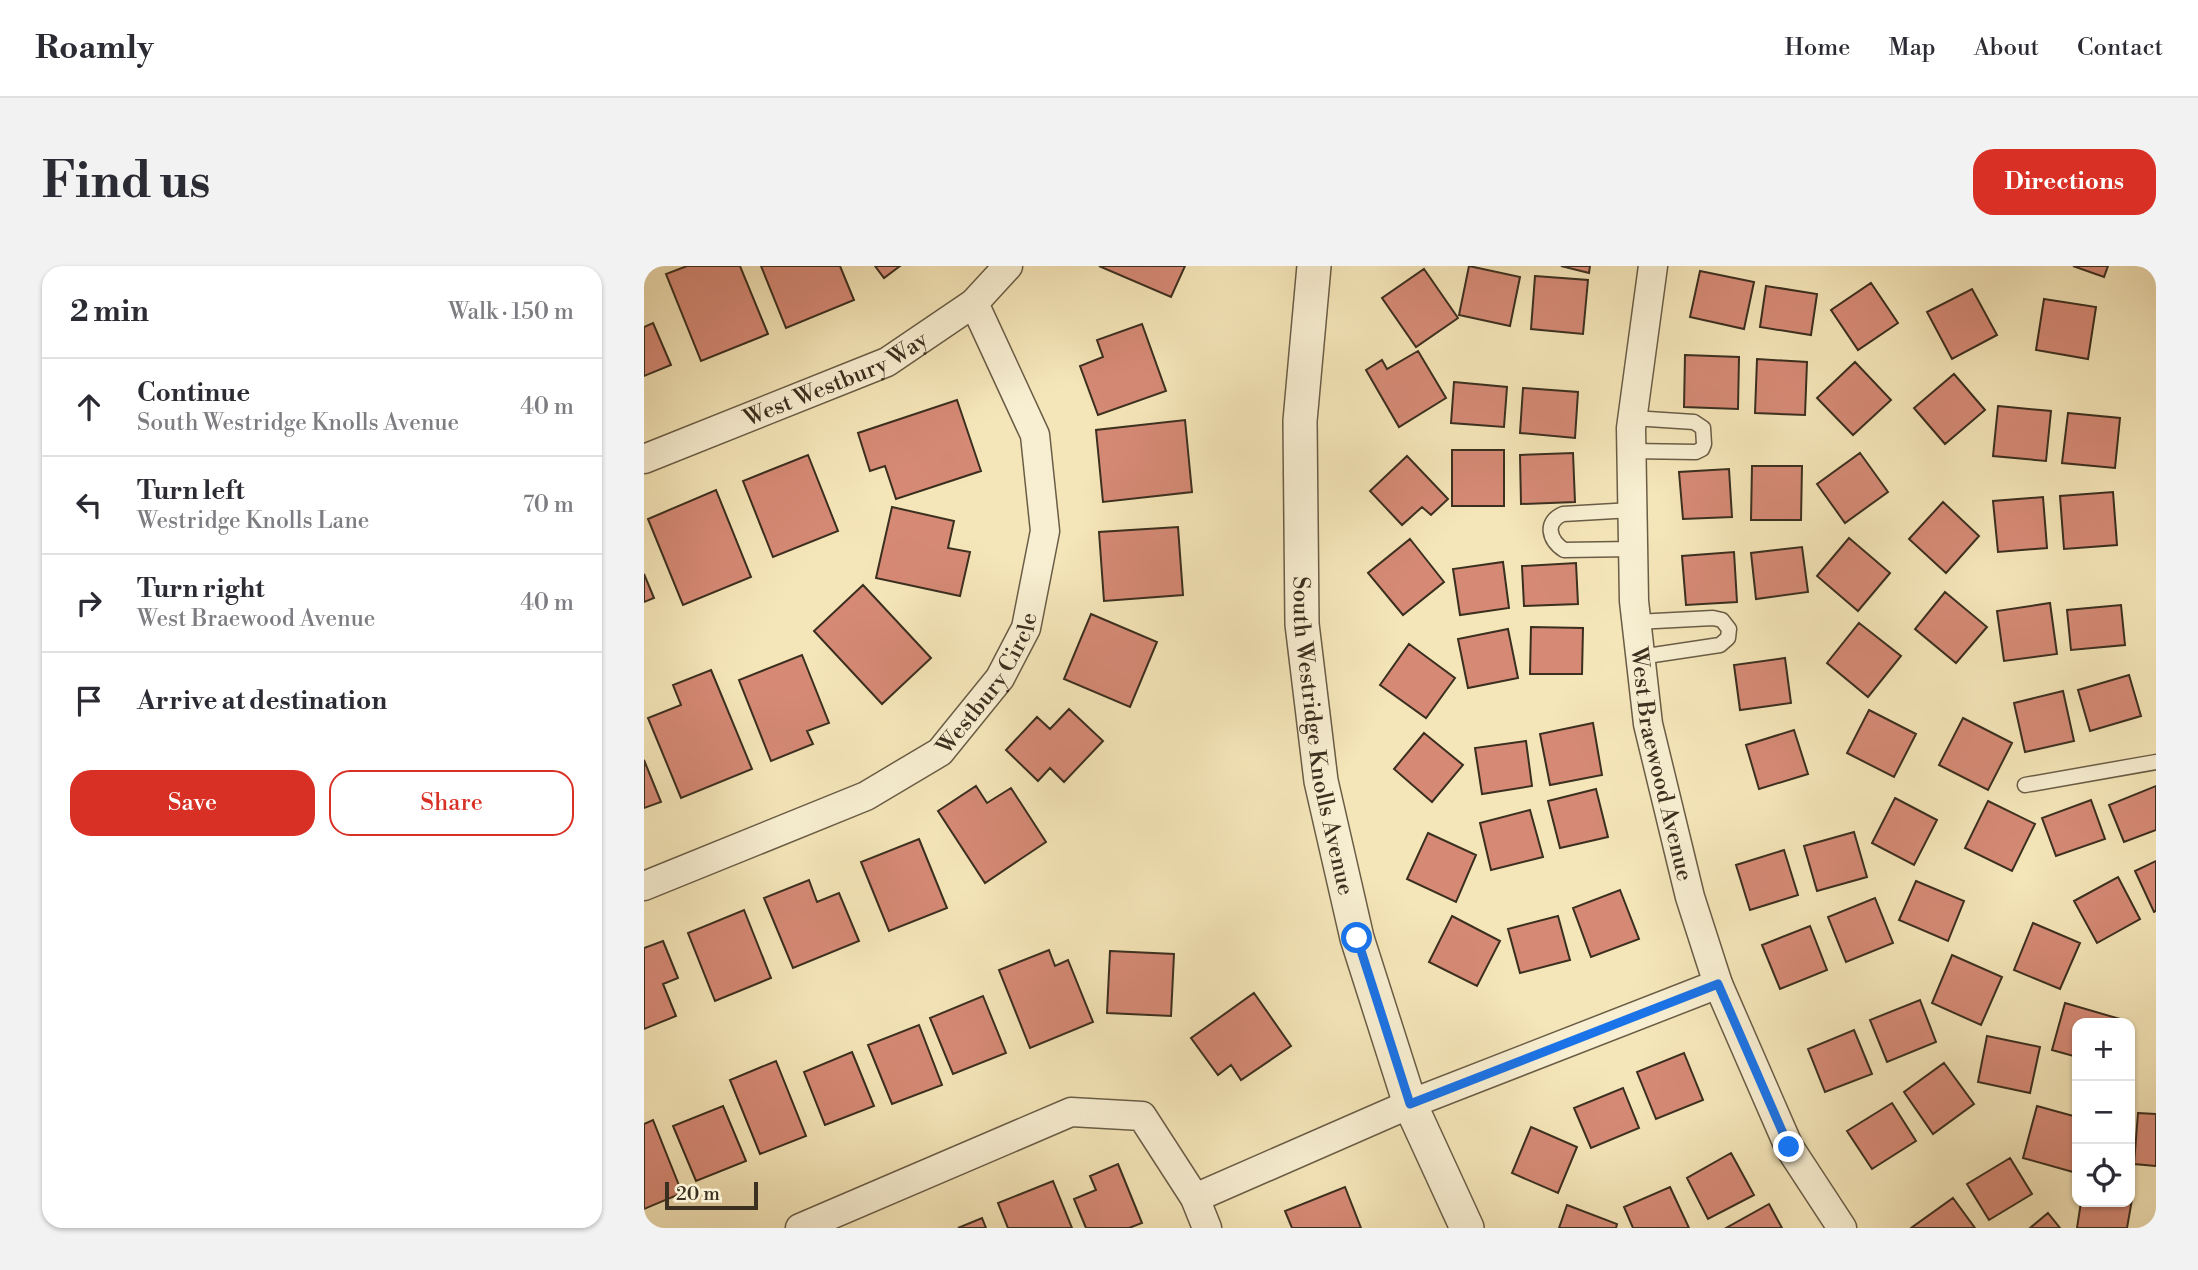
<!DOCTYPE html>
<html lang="en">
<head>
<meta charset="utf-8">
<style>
  :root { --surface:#fff; --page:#f2f2f3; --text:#2b2b33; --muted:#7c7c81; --line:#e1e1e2; --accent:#d93025 }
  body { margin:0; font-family:"Libre Bodoni",serif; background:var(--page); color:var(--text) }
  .controls { position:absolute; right:21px; bottom:21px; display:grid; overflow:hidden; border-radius:14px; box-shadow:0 2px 5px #0004 }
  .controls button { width:63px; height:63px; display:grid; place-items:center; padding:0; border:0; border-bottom:2px solid var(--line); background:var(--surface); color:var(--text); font:35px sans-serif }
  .scale { position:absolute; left:21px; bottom:18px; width:93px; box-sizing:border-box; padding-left:7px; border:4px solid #3b2f1f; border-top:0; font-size:19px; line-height:24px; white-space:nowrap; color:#3b2f1f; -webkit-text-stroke:5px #f8efd2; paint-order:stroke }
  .stop { position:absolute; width:21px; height:21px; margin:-16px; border:5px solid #1a73e8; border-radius:50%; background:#fff }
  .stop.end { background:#1a73e8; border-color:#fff; box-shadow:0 2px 7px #0008 }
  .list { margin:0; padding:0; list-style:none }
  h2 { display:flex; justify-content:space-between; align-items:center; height:91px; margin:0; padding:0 28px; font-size:30px }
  h2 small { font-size:23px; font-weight:400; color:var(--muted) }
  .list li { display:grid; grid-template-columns:46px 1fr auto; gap:21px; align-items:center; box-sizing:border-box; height:98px; padding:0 28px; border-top:2px solid var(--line) }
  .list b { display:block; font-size:26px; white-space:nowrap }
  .list p { margin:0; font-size:23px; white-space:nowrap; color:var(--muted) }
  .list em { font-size:23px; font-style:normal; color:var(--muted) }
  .actions { display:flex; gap:14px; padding:21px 28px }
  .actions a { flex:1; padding:16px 0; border:2px solid var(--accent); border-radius:21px; text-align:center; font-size:24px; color:var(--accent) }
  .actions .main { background:var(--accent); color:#fff }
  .icon { flex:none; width:38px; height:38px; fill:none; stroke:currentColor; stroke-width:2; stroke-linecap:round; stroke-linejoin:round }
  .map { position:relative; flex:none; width:1512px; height:962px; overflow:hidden; border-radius:21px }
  header { display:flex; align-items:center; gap:42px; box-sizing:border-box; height:98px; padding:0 35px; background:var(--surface); border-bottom:2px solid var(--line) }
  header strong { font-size:33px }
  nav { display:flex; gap:38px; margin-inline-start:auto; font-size:24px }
  .intro { display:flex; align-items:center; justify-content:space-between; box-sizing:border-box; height:168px; padding:0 42px }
  h1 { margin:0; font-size:49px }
  .button { padding:18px 32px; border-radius:21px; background:var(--accent); color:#fff; font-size:24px; font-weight:700 }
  main { display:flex; gap:42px; padding:0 42px }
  aside { flex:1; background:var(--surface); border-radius:21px; box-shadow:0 2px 5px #0004 }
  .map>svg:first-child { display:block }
</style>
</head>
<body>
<header>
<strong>Roamly</strong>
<nav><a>Home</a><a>Map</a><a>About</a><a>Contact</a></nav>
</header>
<div class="intro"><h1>Find us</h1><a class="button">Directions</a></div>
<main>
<aside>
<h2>2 min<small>Walk · 150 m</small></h2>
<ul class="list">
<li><svg class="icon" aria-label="ahead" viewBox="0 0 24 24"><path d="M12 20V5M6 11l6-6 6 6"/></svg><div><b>Continue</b><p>South Westridge Knolls Avenue</p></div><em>40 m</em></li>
<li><svg class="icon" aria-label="left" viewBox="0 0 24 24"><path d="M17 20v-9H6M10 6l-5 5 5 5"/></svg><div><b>Turn left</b><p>Westridge Knolls Lane</p></div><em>70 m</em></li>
<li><svg class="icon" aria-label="right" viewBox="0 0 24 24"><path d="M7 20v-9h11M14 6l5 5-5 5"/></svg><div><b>Turn right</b><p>West Braewood Avenue</p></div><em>40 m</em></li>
<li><svg class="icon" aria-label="arrive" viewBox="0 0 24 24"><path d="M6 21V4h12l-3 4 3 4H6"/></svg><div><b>Arrive at destination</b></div></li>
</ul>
<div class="actions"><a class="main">Save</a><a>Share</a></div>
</aside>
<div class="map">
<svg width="1512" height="962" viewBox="0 0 1512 962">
  <rect width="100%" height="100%" fill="#f5e6b9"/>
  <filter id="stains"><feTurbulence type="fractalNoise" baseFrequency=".00286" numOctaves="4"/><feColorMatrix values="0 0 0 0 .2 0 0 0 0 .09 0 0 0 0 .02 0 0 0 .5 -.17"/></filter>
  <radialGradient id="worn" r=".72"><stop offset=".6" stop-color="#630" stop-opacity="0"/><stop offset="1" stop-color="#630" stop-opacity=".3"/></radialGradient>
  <path fill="#d68a76" stroke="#3b2f1f" stroke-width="2" d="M43,0H96L124,68L57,95L22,8Z
    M117,0H196L210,34L142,62Z
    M231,0H256L240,12Z
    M455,0H541L527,31Z
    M825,0L876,11L866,60L815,49Z
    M917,0H946L945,7Z
    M1429,0H1464L1460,11Z
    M780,3L814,52L772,81L738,32Z
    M1056,5L1110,16L1100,63L1046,51Z
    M891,10L944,14L939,68L887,63Z
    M1227,17L1254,57L1214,84L1187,44Z
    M1122,20L1173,28L1167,69L1116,61Z
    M1328,23L1353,69L1308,93L1283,46Z
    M1400,33L1452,41L1444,93L1392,84Z
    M9,57L27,99L0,110V61Z
    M498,58L522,125L454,149L436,100L459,91L453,74Z
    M774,85L802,132L755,161L722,104L738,94L743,103Z
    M1041,89L1095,91L1094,143L1040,141Z
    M1113,93L1163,96L1161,149L1111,147Z
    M1211,96L1247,134L1209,169L1173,132Z
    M1310,108L1341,144L1301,178L1270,142Z
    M810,116L863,121L860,161L807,157Z
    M879,122L934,126L931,172L876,167Z
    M313,134L337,205L252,233L241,200L226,205L214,167Z
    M1354,140L1407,145L1402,195L1349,190Z
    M1424,147L1476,152L1471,202L1418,197Z
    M541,154L548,226L459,236L452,164Z
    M808,184H860V240H808Z
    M929,187L931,236L877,238L876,189Z
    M1216,187L1244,226L1201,257L1173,218Z
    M164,189L194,265L129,291L99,215Z
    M763,190L804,233L787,249L778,241L758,259L726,225Z
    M1108,200H1158L1157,254H1107Z
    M1085,203L1088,251L1039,253L1035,206Z
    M72,224L107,311L39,339L4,253Z
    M1469,226L1473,279L1420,283L1416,230Z
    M1399,231L1403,282L1354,286L1349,235Z
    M1299,236L1335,270L1302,307L1265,273Z
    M248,241L310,255L304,282L326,286L316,330L232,312Z
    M534,261L539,329L460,335L455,266Z
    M1205,272L1246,307L1214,345L1173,310Z
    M766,273L800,316L759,349L724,307Z
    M1158,281L1164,326L1112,333L1107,287Z
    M1090,286L1093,336L1042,339L1038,290Z
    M859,296L865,342L816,349L809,303Z
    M932,297L934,338L880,340L878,300Z
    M0,308L10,332L0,336Z
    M219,319L287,392L238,438L170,365Z
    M1301,326L1343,361L1312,397L1271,363Z
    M1406,337L1413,388L1360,395L1353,345Z
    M1477,339L1481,379L1427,384L1423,344Z
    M447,348L513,376L486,441L420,413Z
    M1215,357L1257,390L1224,431L1183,397Z
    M887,361L939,362L938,408H886Z
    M864,363L874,412L824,422L814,373Z
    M765,378L811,412L782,452L736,419Z
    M158,389L185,457L163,465L169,478L127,495L95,414Z
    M1141,392L1147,437L1096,444L1090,399Z
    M67,404L108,503L37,532L4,452L37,439L29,419Z
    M1485,409L1497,450L1446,465L1434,424Z
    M1419,425L1430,475L1381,486L1370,437Z
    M425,443L459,475L420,516L406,502L394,515L362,484L393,451L406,463Z
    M1225,444L1272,468L1250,511L1203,487Z
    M1319,452L1368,477L1344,524L1295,499Z
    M949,457L958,509L906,519L896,468Z
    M1150,464L1164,508L1115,523L1102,479Z
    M780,467L819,499L788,536L750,503Z
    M882,475L888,520L838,528L831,482Z
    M0,494L17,536L0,542Z
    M332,520L343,537L367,522L402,576L341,617L294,545Z
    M1512,520V564L1480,576L1465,539Z
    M952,523L964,571L916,582L904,535Z
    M1251,532L1293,554L1270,599L1228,577Z
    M1447,534L1461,573L1412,590L1398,552Z
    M1344,535L1391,558L1368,605L1321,582Z
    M886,544L899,591L847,604L836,557Z
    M1210,566L1223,611L1173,625L1160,580Z
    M784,567L832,589L812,636L763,613Z
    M275,573L303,642L245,665L217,596Z
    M1140,584L1154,629L1106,644L1092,599Z
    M1512,595V645L1510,646L1491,605Z
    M1474,611L1496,653L1453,677L1430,635Z
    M165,614L173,636L195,627L215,675L149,702L120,632Z
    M1272,615L1320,635L1304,675L1255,654Z
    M976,624L995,673L947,691L929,642Z
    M1231,632L1249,677L1202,696L1184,651Z
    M100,644L127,712L71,735L44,667Z
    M808,650L856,675L833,720L785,696Z
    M914,650L926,694L876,707L864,663Z
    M1389,657L1436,677L1416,723L1370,704Z
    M1166,660L1183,704L1136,723L1118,679Z
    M19,675L34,712L19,718L32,750L0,763V682Z
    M405,684L411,700L424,694L449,756L386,782L355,704Z
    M466,685L530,688L527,750L463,747Z
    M1308,689L1358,711L1337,759L1288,737Z
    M610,727L647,780L597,814L587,799L574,809L547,772Z
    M339,730L362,787L309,808L286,752Z
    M1276,734L1292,776L1243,796L1226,754Z
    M1421,737L1476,753L1475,757H1433V791L1408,784Z
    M275,759L298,819L248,838L224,779Z
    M1210,764L1228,808L1181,826L1164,783Z
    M1343,770L1396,781L1386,827L1334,816Z
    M208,786L230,840L181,859L160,806Z
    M1040,787L1059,834L1012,853L993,806Z
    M132,795L162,870L116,888L86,814Z
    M1300,797L1330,838L1289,868L1260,826Z
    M979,822L995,862L947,882L930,842Z
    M1248,837L1272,875L1228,903L1203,865Z
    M79,840L102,895L52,915L29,860Z
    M1393,840L1433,851V892L1429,906L1379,892Z
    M1494,847L1512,848V900L1490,898Z
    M9,854L38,927L0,943V858Z
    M887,861L933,881L914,927L868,907Z
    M1087,887L1110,929L1064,953L1043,912Z
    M1366,892L1388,928L1345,954L1323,918Z
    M474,898L498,957L485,962H442L430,933L452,924L446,910Z
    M409,915L428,962H364L354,937Z
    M701,921L717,962H648L641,945Z
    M1026,921L1045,962H989L980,941Z
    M1486,922H1490L1483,962H1433L1437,936H1486Z
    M1309,932L1331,962H1267Z
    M1125,938L1138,962H1082Z
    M923,939L973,958L972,962H915Z
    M1404,947L1416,962H1386Z
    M338,952L342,962H314Z"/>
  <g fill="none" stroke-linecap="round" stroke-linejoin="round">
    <defs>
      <path id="service" d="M988,185L1052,186L1058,183L1060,178L1059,162L1050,156L989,152
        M988,244L919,248C900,256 905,274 920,284L989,283
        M992,356L1069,352L1078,354L1085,363L1084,372L1076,379L996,391
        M1381,519L1512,496"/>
      <g id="minor">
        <path id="s1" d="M1009,0L987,162L990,335L1004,458L1046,631L1074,718L1145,881L1198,962"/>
        <path id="s2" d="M0,193L243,96L330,37L364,0"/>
        <path id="s3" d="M0,620L222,530L296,486L356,412L382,362L401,265L391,169L330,37"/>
        <path d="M551,932L766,838L1074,718"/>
        <path d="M156,962L427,846L498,850L551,932L563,962"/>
      </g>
      <g id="tertiary">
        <path id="s4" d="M670,0L656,155L658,358L677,515L713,672L766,838L823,962"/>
      </g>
    </defs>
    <use href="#service" stroke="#6a5d46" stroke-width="17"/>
    <use href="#minor" stroke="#6a5d46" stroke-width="31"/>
    <use href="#tertiary" stroke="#6a5d46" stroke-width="36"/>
    <use href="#service" stroke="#f8efd2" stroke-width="14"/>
    <use href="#minor" stroke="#f8efd2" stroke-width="28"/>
    <use href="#tertiary" stroke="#f8efd2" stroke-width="33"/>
  </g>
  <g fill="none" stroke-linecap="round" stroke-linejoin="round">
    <path stroke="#1a73e8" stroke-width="9" d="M713,672L766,838L1074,718L1145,881"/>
  </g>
  <g text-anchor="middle" stroke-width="5" stroke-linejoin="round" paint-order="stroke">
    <g font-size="23" fill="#3b2f1f" stroke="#f8efd2">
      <text dy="8" stroke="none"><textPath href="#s2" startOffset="208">West Westbury Way</textPath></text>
      <text dy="8" stroke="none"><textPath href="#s3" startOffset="410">Westbury Circle</textPath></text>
      <text dy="8" stroke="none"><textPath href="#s4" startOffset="472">South Westridge Knolls Avenue</textPath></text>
      <text dy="8" stroke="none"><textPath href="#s1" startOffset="502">West Braewood Avenue</textPath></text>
    </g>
  </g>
  <rect width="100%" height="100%" filter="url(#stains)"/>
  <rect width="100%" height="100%" fill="url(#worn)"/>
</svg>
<div class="controls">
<button>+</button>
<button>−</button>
<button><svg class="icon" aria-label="locate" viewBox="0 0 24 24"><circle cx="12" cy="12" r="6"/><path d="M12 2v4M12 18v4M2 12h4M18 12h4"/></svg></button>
</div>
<div class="scale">20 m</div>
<div class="stop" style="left:713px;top:672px"></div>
<div class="stop end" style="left:1145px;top:881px"></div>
</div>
</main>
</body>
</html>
